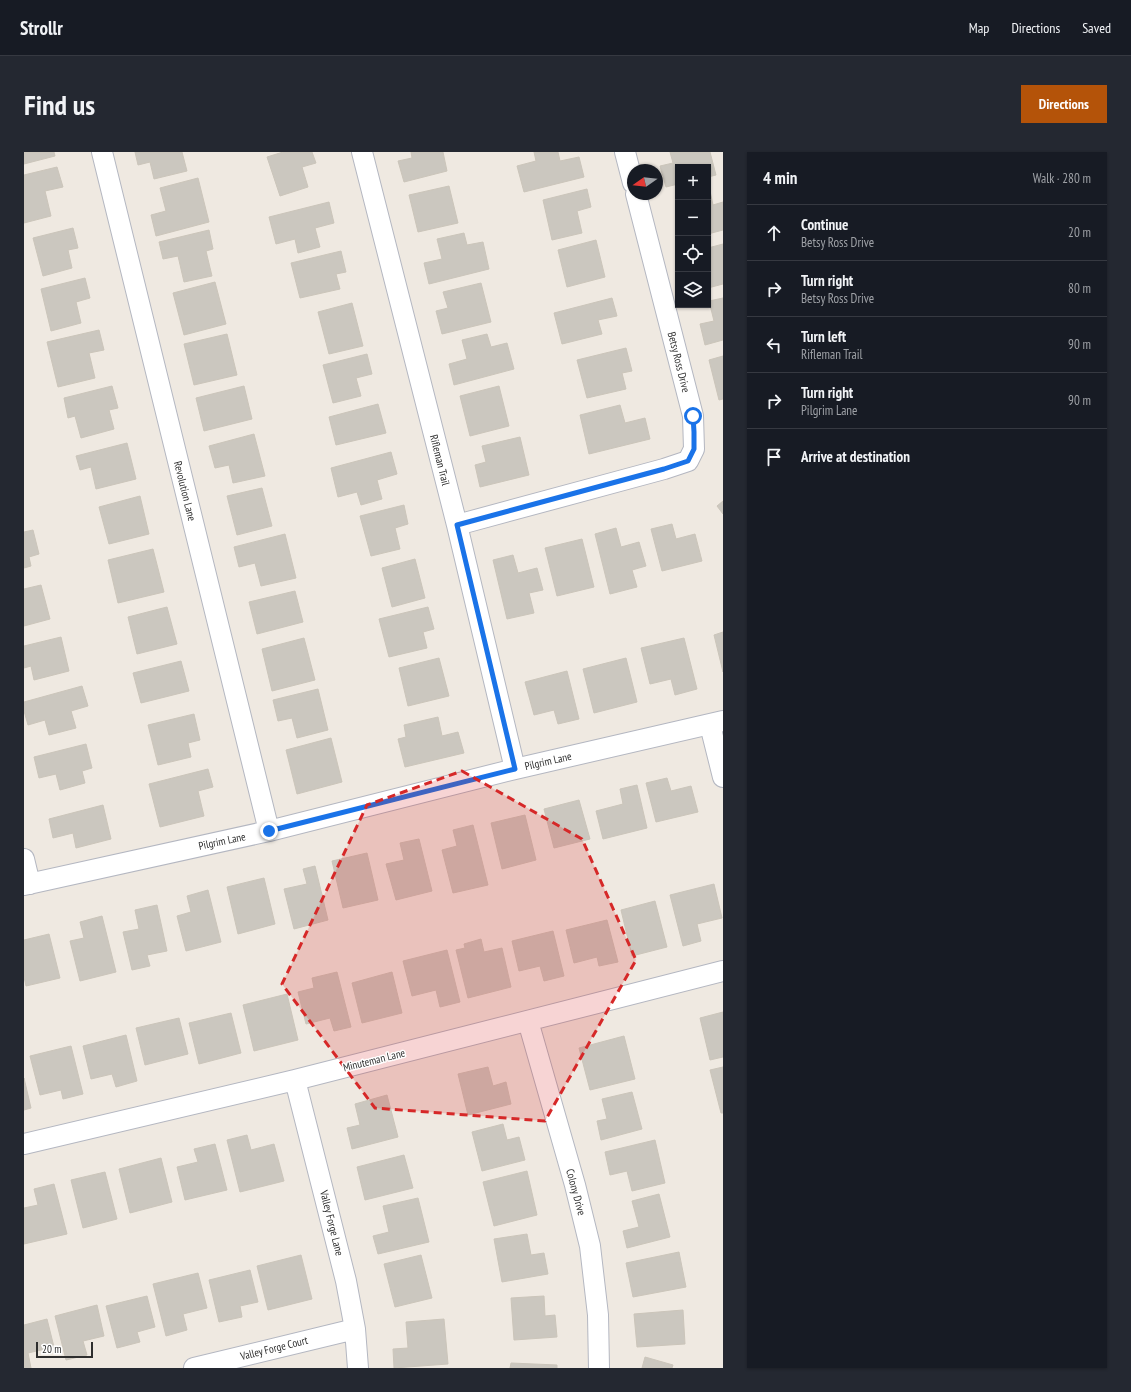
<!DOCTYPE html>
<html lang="en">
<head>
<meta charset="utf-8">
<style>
  :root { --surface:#171b24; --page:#242831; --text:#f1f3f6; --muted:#9ea1a6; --line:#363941; --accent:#b45309 }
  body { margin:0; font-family:"PT Sans Narrow",sans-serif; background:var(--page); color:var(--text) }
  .controls { position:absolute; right:12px; top:12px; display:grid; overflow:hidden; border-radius:0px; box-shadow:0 1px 3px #0004 }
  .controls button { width:36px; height:36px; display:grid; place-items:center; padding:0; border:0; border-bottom:1px solid var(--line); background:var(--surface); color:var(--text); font:20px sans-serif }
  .compass { position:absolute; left:603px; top:12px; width:36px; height:36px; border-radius:50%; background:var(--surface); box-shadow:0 1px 3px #0004; rotate:256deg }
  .scale { position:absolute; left:12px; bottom:10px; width:57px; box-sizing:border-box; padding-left:4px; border:2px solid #2e2e2e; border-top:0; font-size:11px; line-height:14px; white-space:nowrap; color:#2e2e2e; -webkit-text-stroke:3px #fff; paint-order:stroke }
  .stop { position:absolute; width:12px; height:12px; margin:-9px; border:3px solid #1a73e8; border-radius:50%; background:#fff }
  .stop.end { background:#1a73e8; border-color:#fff; box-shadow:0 1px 4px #0008 }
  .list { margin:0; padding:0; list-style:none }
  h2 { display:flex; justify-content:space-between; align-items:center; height:52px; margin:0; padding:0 16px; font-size:17px }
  h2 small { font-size:13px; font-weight:400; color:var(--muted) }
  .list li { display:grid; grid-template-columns:26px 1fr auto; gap:12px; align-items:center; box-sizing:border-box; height:56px; padding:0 16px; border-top:1px solid var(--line) }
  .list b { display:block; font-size:15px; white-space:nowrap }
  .list p { margin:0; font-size:13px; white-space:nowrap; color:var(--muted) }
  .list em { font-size:13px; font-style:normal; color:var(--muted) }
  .icon { flex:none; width:22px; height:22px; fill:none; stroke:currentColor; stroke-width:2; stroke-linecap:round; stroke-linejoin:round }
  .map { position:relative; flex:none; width:699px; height:1216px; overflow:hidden; border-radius:0px }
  header { display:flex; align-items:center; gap:24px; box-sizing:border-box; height:56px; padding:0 20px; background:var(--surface); border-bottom:1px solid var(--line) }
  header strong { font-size:19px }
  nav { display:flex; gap:22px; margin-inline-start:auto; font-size:14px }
  .intro { display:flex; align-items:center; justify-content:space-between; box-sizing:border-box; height:96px; padding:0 24px }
  h1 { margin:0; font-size:28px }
  .button { padding:10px 18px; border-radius:0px; background:var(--accent); color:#fff; font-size:14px; font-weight:700 }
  main { display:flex; gap:24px; padding:0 24px }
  aside { flex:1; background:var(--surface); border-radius:0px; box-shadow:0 1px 3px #0004 }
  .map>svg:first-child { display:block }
</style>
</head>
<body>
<header>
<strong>Strollr</strong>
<nav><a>Map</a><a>Directions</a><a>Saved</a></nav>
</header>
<div class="intro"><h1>Find us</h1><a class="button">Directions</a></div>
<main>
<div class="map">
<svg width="699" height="1216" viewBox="0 0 699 1216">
  <rect width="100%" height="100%" fill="#efe9e1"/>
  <path fill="#cbc7bf" stroke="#cbc5ba" d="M0,0H30L31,4L0,12Z
    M111,0H158L163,19L130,27L126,10L114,13Z
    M259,0H288L292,11L278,15L284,35L256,44L243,5Z
    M387,0H419L423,19L380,30L374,9L388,6Z
    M510,0H534L536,9L555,5L560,25L500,40L493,14L512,9Z
    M646,0H686L692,23L684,25V15H654V32L642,35L636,14L649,11Z
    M33,15L39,35L21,39L27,64L0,71V23Z
    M174,26L185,70L132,84L127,63L142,59L136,36Z
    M425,34L434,71L394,80L385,43Z
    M563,37L567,55L553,59L558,81L528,88L519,48Z
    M684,39H686L689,53L699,50V78L684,82Z
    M305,50L310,71L291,76L296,95L274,101L271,87L252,92L245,65Z
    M49,76L54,96L44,98L48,116L19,124L9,86Z
    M185,78L189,97L182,99L188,124L160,130L154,104L139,107L135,90Z
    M440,81L443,93L459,90L465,117L405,132L400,111L418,107L413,87Z
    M572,88L581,125L543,135L534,98Z
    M699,92V132L684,136V96Z
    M317,99L322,120L312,122L316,137L276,146L267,111Z
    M61,126L66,146L52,150L57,171L27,179L17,137Z
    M191,130L202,172L160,183L149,141Z
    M457,131L467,170L418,182L412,159L424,156L419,140Z
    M588,146L593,164L574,168L578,182L538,192L530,161Z
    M699,146V188L681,193L676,172L690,169L685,149Z
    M328,151L339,194L305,202L294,160Z
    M75,178L80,198L65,201L71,226L34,235L23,190Z
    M203,182L213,223L170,233L160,192Z
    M463,182L467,195L483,191L490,217L430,233L425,212L443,207L438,188Z
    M602,196L608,219L598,221L602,237L563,246L553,208Z
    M343,202L348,222L332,226L337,244L309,251L299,213Z
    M699,204V247L695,248L685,208Z
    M88,234L94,256L85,258L90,277L57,286L51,264L44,266L40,246Z
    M220,234L228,267L180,279L172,246Z
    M475,234L485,274L446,284L436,244Z
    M354,252L362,281L312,293L305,265Z
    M596,253L601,271L621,266L626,287L565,302L556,263Z
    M230,282L241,324L209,331L205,313L191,316L185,294Z
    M496,285L505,323L456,335L451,313L462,310L458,294Z
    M103,291L112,327L72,337L67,315L56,318L52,304Z
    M367,300L373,322L353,328L358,347L337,353L333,340L314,345L307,316Z
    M238,336L248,374L213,383L203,344Z
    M116,344L125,382L85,392L75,355Z
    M699,349V362L693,354Z
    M380,353L384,372L371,376L376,397L347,404L336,364Z
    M648,372L652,387L671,382L678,409L638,419L627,377Z
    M592,376L597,395L615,390L622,414L608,418L613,435L586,442L571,382Z
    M9,378L15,402L5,405L7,414L0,416V380Z
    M261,382L272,426L237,434L231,411L215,415L210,395Z
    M558,387L570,435L533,444L521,396Z
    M129,397L140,440L94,451L84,408Z
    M489,403L494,421L513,416L519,438L505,441L510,461L483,467L469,408Z
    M391,407L401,446L368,455L358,416Z
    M17,433L26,467L0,474V437Z
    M271,439L279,470L233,482L225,450Z
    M143,455L153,492L113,502L104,465Z
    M404,455L410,477L399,480L403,496L365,505L355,467Z
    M699,480V520L690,483Z
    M37,485L45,519L10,528L7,514L0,516V494Z
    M280,486L291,528L248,539L238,497Z
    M660,486L673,537L651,543L647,527L626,532L617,496Z
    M415,506L425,544L384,554L375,516Z
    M602,506L613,550L570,561L559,517Z
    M157,509L165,539L117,551L109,521Z
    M543,519L555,567L534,572L530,558L510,563L501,530Z
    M58,534L64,554L47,559L52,576L25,583L21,568L4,573L0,559V550Z
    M294,537L304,578L273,586L268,566L254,569L249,548Z
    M170,562L176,588L164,591L167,605L134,613L124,573Z
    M414,565L418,584L434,580L440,601L381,615L374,587L382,585L380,573Z
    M307,586L318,630L273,642L262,598Z
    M62,592L68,616L58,619L61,631L36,638L32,622L15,626L10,605Z
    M184,617L189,635L174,639L180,664L136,675L125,632Z
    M643,626L647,639L667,634L674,660L632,670L622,631Z
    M613,633L623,676L579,687L572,659L599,652L596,637Z
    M555,648L566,687L530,696L520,657Z
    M79,653L87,687L52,696L49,681L29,686L25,667Z
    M501,663L512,708L478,717L467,671Z
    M449,673L464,733L429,741L418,698L433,694L429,678Z
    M395,687L408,739L372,748L362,712L380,708L376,691Z
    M343,701L354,748L319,756L308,709Z
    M291,714L304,768L270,777L260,737L283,732L279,717Z
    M240,726L251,772L214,782L203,735Z
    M690,732L698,766L673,772L677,789L659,794L646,743Z
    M184,738L197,790L162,799L153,764L167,760L163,744Z
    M631,749L643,795L608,804L597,758Z
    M133,753L143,799L123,803L126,814L108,818L99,780L115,777L111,758Z
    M78,764L92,820L56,829L46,789L60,786L56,770Z
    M583,768L594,810L575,814L573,805L550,811L542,778Z
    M529,779L540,824L520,829L516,814L495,819L488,789Z
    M25,782L36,826L2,834L0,825V788Z
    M457,787L460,800L478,796L487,835L444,846L432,798L441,796L440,792Z
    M423,798L436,850L416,855L412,838L388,844L379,809Z
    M313,820L327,875L310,879L306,866L282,872L274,840L290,836L288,826Z
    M368,820L378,861L338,871L328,831Z
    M263,842L274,888L230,899L219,853Z
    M699,860V905L686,908L676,866Z
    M207,861L217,901L175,912L165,871Z
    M155,866L164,902L121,913L112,876Z
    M102,883L113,929L92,935L88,922L67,927L59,894Z
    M600,884L611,927L566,938L555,896Z
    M47,894L59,942L39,947L37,938L16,943L6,904Z
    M464,915L469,934L482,930L487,952L444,963L434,922Z
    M699,915V961H697L686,918Z
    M0,926L7,956L0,958Z
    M608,940L618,977L577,988L573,969L583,967L578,947Z
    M363,943L374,985L328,997L323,976L336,973L331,952Z
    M479,972L483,988L495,985L501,1008L458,1019L448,980Z
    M223,983L227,998L250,992L260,1029L216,1040L203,988Z
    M631,988L641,1031L608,1039L603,1019L586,1023L581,1000Z
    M191,992L203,1038L161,1048L153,1015L174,1010L170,997Z
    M380,1003L389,1036L341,1048L333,1015Z
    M137,1006L148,1050L106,1061L95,1017Z
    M503,1019L513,1063L470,1074L459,1030Z
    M81,1020L93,1067L59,1076L47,1028Z
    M30,1032L43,1082L0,1092V1056L14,1053L10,1037Z
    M635,1042L646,1085L603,1096L599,1079L615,1075L608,1049Z
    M394,1046L405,1090L354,1102L349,1084L365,1080L359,1054Z
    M503,1082L507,1103L520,1101L524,1122L478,1130L470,1087Z
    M655,1100L662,1135L609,1145L602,1111Z
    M277,1103L288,1147L244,1158L233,1114Z
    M397,1103L408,1146L371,1155L360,1112Z
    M226,1118L234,1150L216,1154L218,1165L195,1170L185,1128Z
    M174,1121L183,1156L159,1162L163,1178L142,1184L129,1132Z
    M123,1144L131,1175L113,1180L116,1190L93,1196L82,1154Z
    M520,1144L521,1164L531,1163L533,1185L490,1188L487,1146Z
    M73,1153L80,1184L59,1189L63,1203L42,1208L31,1164Z
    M659,1158L661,1192L613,1195L610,1162Z
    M23,1167L30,1195L4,1201L7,1216H0V1173Z
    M420,1167L424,1212L370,1216L369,1197L384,1196L382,1170Z
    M621,1205L649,1213L648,1216H618Z
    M487,1211L533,1213V1216H486Z"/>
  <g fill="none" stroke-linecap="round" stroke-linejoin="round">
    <defs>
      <path id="street" d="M78,0L245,679
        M338,0L433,373L491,617
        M601,0L609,31
        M433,373L640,317L664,309L670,297L669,264L612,42
        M686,573L699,625
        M0,707L6,732
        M0,733L245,679L491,617L699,569
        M504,869L551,1033L566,1094L574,1163L575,1216
        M271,928L322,1129L331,1177L334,1216
        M0,992L271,928L699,819
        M170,1216L331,1177"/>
    </defs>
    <use href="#street" stroke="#b4b7c1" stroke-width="22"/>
    <use href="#street" stroke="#fff" stroke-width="20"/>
  </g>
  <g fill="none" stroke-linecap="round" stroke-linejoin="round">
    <path stroke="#1a73e8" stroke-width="5" d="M245,679L491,617L433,373L640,317L664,309L670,297V280L669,264"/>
  </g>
  <path fill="#d62828" fill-opacity="0.2" stroke="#d62828" stroke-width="3" stroke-dasharray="8 5" stroke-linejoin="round" d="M438,619L558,687L612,808L521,969L351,956L258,832L343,653Z"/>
  <g text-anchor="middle" stroke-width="3" stroke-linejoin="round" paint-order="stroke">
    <g font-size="11" fill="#2e2e2e" stroke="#fff">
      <text transform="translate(655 210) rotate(76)" y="4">Betsy Ross Drive</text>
      <text transform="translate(416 308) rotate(76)" y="4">Rifleman Trail</text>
      <text transform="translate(161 339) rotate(76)" y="4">Revolution Lane</text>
      <text transform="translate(524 609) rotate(-13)" y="4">Pilgrim Lane</text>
      <text transform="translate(198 689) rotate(-12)" y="4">Pilgrim Lane</text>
      <text transform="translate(350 908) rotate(-14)" y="4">Minuteman Lane</text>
      <text transform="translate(552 1040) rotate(75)" y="4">Colony Drive</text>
      <text transform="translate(308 1071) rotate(76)" y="4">Valley Forge Lane</text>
      <text transform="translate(250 1196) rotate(-14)" y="4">Valley Forge Court</text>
    </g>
  </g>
</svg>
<div class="controls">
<button>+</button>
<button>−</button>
<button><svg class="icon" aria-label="locate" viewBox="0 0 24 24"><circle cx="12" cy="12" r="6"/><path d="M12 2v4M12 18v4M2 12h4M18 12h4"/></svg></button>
<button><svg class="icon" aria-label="layers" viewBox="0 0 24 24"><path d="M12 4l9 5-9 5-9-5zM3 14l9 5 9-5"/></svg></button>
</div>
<svg class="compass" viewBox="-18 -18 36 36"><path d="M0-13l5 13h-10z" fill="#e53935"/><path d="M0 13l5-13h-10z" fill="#9ea1a6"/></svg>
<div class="scale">20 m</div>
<div class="stop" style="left:669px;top:264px"></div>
<div class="stop end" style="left:245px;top:679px"></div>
</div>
<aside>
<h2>4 min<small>Walk · 280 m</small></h2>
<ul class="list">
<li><svg class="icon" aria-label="ahead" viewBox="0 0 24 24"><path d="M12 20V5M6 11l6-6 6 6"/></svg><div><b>Continue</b><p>Betsy Ross Drive</p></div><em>20 m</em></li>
<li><svg class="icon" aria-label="right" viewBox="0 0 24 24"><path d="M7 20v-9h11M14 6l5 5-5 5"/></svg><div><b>Turn right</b><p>Betsy Ross Drive</p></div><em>80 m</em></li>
<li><svg class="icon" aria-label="left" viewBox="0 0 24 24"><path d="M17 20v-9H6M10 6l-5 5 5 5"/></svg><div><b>Turn left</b><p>Rifleman Trail</p></div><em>90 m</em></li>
<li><svg class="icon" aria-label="right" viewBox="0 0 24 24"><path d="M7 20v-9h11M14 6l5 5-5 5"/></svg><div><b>Turn right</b><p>Pilgrim Lane</p></div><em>90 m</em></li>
<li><svg class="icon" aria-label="arrive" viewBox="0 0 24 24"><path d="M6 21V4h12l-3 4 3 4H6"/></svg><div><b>Arrive at destination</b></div></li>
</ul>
</aside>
</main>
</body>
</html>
